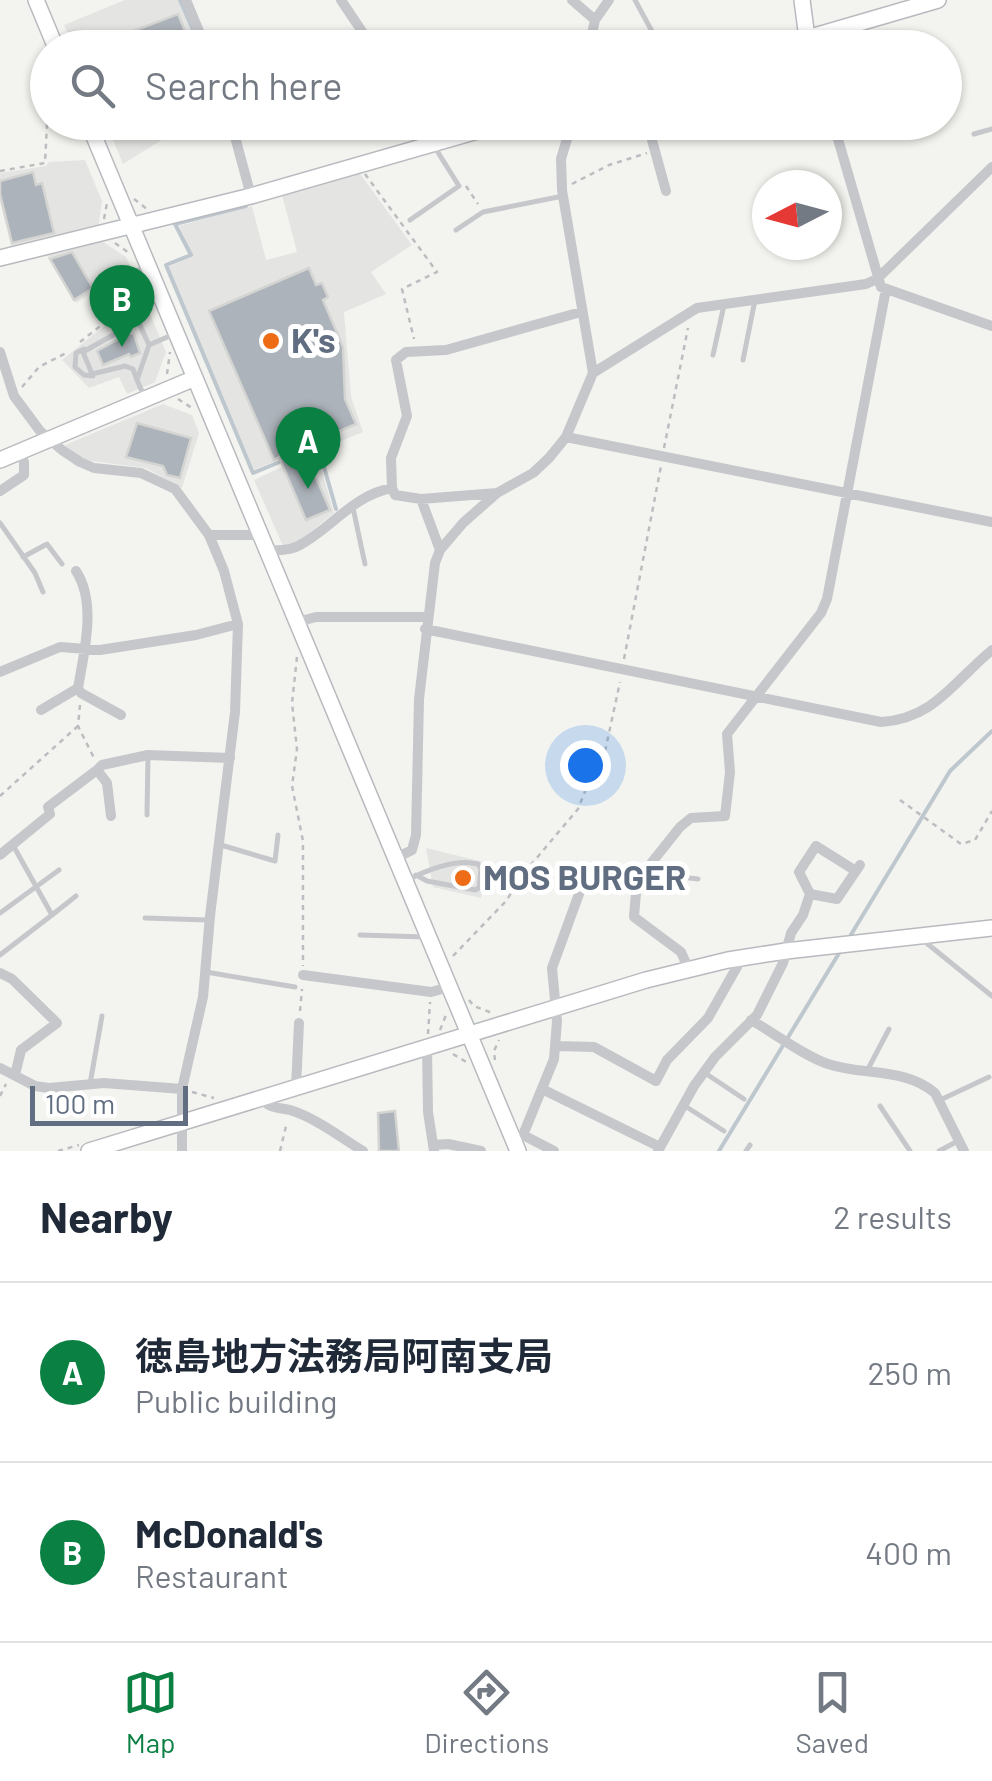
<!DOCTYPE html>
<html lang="en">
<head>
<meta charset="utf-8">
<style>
  :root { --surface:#fff; --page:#f6f6f7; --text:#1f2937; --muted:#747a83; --line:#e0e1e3; --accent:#0b8043 }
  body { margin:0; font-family:Barlow,"Noto Sans JP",sans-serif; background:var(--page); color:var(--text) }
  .compass { position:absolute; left:752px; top:170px; width:90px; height:90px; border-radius:50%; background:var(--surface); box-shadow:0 2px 8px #0004; rotate:264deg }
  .scale { position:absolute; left:30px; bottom:25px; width:158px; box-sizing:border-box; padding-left:10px; border:5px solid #616e82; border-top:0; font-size:28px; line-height:35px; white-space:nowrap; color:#616e82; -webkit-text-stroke:8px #fff; paint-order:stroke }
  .you { position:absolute; left:585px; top:765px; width:35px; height:35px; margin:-25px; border:8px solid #fff; border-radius:50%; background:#1a73e8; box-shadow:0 0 0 15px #1a73e833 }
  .badge { display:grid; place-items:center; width:65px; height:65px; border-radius:50%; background:var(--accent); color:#fff; font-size:32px; font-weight:700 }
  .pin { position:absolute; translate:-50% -82px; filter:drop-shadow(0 2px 5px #0008) }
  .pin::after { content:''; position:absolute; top:52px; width:35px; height:30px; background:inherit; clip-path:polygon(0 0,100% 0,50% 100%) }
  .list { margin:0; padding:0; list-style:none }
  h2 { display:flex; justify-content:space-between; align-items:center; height:130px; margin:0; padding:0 40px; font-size:42px }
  h2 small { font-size:32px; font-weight:400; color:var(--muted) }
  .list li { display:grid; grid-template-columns:65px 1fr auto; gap:30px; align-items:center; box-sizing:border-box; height:180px; padding:0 40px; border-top:2px solid var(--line) }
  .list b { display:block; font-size:38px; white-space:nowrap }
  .list p { margin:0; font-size:32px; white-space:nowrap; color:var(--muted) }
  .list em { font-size:32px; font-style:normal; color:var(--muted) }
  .icon { flex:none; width:55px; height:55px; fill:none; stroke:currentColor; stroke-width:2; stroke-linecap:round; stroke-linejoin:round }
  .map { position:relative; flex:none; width:992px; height:1151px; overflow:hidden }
  .search { position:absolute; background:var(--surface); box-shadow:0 2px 8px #0004; left:30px; right:30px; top:30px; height:110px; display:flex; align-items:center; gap:25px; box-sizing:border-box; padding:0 35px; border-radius:55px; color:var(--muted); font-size:38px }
  .sheet { height:490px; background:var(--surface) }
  nav { display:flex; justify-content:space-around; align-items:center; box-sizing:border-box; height:140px; border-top:2px solid var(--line); background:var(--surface); font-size:28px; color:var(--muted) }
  nav a { display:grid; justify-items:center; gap:5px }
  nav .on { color:var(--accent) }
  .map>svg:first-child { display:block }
</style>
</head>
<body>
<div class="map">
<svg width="992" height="1151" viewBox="0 0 992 1151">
  <rect width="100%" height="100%" fill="#f3f4ef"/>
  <path fill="#e4e4e3" d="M125,0H178L199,47H74L64,25Z
    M106,123H189L123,164Z
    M85,160L102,201L98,229L12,249L0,201V173L46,166L49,162Z
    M358,171L412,245L371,272L386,294L344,312L351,397L363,432L321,449L317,444L254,470L168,267L193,256L179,226L252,206L266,260L297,252L282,195Z
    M100,240L126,257L132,269L112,278L105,291L99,289L76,303L46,254Z
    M136,281L166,352L155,382L127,394L119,377L89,388L62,360L109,322L122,286Z
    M163,404L192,415L199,433L182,488L146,468L84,460L65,445Z
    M316,451L334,513L294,545L283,546L254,480Z
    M426,848L488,863L481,898L433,887Z"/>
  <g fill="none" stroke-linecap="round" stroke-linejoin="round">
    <path stroke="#bec7ce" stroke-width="4" d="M180,0L197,39
      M246,206L175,224L191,255L166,265L253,473L282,461
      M304,452L318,446L336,509
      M849,938L950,771L992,731
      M719,1151L841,950"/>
  </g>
  <path fill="#adb3ba" stroke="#d4d5d2" stroke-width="2.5" d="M178,14L192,48H124L120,36Z
    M33,172L36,185L42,183L54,233L12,243L0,194V181Z
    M72,252L93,288L74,300L50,259Z
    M309,268L316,285L322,283L328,297L323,300L343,347L345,399L356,424L303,447L330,510L306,520L279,457L274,460L209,311Z
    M129,333L134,334L140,353L131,357L129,354L103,365L97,351Z
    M137,423L191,438L180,478L167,475L163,466L126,457Z
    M395,1111L399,1151H379L378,1113Z"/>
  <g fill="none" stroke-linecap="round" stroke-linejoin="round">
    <defs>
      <path id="secondary" d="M36,0L56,48
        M802,0L807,38
        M773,48L938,0
        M88,122L518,1151
        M0,258L251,196L509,122
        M0,460L195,378
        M89,1151L646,980L728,960L786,951L992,928"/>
    </defs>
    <use href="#secondary" stroke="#b7babf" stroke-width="18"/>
    <path stroke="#bcbdc0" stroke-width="2.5" stroke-dasharray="5 5" stroke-linecap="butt" d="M0,171L45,163L48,105
      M365,174L437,272L402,289L414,339
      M572,184L609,165L647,153
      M466,186L478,204
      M134,199L147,209
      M104,219L107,203
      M115,243L129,253
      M80,342L108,320L117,295
      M167,374L170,352
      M22,387L39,367L66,353
      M178,399L192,408
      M664,448L688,328
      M297,657L292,703L297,749L292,786L303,841V966
      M624,659L661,466
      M80,705L78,726L94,758
      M0,796L78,726
      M900,800L961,844L975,840L992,811
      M453,956L507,900L519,879L578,809L591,776L601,770L620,682
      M469,1000L474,1006L492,1013
      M300,1011L302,989
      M440,1030L446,1015
      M428,1034L430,1002
      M453,1054L468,1063
      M495,1060L494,1051L499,1040
      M192,1092L214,1098
      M0,1096L6,1084
      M58,1151L79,1145
      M280,1151L287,1122"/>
    <path stroke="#c5c7cb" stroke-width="5" d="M635,0L661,48
      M974,134L992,129
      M410,220L459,186L434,146
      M456,230L483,212L563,196
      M109,292L116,279L146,267
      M149,345L130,303L133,293L152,284
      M84,349L76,353L75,367L84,375L93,376
      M713,355L724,305
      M743,360L755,300
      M137,380L133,369L125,366L92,374L83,352L138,321
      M144,396L137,380L149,345L172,335
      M353,508L365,564
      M0,523L35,573L43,592
      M23,557L47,544L62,564
      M147,815L148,755
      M221,845L275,861L278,835
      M14,847L52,915L76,896
      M647,873L698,879
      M407,880C427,870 456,858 478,864L481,869L479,888L475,890L427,881L416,875
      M0,913L59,870
      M145,918L207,920
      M360,935L427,937
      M924,941L992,996
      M0,955L52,915
      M206,972L295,987
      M868,1069L889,1029
      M705,1073L744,1099
      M90,1084L102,1016
      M938,1101L989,1077
      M685,1106L724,1131
      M880,1106L910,1151
      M746,1151L750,1145
      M939,1151L958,1141"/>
    <path stroke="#c5c7cb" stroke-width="10" d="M186,0L206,48
      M341,0L373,48
      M572,0L595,20
      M589,48L595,20L609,0
      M231,122L251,196
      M420,122L427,146
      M647,122L666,191
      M833,122L881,287L992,326
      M0,352L14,396L40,431L62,450L80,462L94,468L141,473L175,489L209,535L224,571L238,624L235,712L210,916L203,997L182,1089V1151
      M593,373L697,308L866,284L877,279L992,167
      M566,437L992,522
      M0,491L24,475V462L19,452
      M497,493L421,499L395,495L392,488L391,458L407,416L396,360L406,352L446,350L581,312
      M421,499L440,550
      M209,535H261
      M267,551C277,550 290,551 298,546C331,529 353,495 392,488
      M76,571C97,603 84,652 78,688
      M297,622L316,617H426
      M425,629L881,722C934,719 954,681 992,650
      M0,672L60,647L100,650L196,635L238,624
      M41,710L78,688L81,693L121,715
      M111,816L107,783L97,770L102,765L148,755L230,758
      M0,855L50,814L48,807L97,770
      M396,858L412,850L416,835L419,699L435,563L440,550L463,523L497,493L533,473L549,458L566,437L593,373L562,190L561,159L572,122
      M637,881L634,917L681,952L689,970
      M810,894L837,899L860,865
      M0,973L12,979L57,1023L21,1050L15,1075
      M303,975L431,992L450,987
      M751,1020C774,1033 804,1056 828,1064C864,1076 904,1067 935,1093L964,1151
      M557,1046L594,1047L656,1081L667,1060L708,1018L742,958
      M427,1047L428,1112L434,1151
      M0,1068L35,1086L49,1088L104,1083L182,1089
      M296,1087L299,1023
      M542,1089L660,1147
      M261,1098C270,1109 277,1107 290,1110C316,1118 340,1137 363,1151
      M523,1135L554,1059L557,1021L552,968L583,883L597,877L637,881L680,827L691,818L725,816L730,772L727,734L821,613L827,599L886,289
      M519,1137L523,1135L554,1151
      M433,1145L448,1144L481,1151
      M658,1151L694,1086L715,1057L757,1015L783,963L791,933L803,915L810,894L799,872L816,846L856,871"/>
    <use href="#secondary" stroke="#fff" stroke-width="15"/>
  </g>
  <g fill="#ee6c15" stroke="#fff" stroke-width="4">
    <circle cx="271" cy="341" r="10"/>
    <circle cx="463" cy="878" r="10"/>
  </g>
  <g text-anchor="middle" stroke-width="10" stroke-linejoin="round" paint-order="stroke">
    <g font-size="35" font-weight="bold" fill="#616e82" stroke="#fff" text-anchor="start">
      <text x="291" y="353">K's</text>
      <text x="483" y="890">MOS BURGER</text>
    </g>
  </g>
</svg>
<svg class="compass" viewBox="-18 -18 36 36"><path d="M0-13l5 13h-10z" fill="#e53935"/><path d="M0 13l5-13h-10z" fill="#747a83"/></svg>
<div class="scale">100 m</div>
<div class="you"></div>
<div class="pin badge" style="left:308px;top:489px">A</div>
<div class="pin badge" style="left:122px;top:347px">B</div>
<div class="search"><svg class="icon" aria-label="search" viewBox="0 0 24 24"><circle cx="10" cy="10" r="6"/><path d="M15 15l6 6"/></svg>Search here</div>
</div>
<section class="sheet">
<h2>Nearby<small>2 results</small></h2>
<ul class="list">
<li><span class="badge">A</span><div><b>徳島地方法務局阿南支局</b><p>Public building</p></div><em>250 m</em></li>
<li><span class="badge">B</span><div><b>McDonald's</b><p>Restaurant</p></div><em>400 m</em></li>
</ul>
</section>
<nav>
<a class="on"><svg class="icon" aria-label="map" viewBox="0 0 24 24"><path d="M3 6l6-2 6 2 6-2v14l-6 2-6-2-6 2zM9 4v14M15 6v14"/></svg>Map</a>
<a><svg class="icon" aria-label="directions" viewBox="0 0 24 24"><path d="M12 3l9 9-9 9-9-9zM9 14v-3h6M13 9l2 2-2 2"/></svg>Directions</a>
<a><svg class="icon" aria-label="saved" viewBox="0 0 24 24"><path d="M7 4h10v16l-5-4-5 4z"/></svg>Saved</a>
</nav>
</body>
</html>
